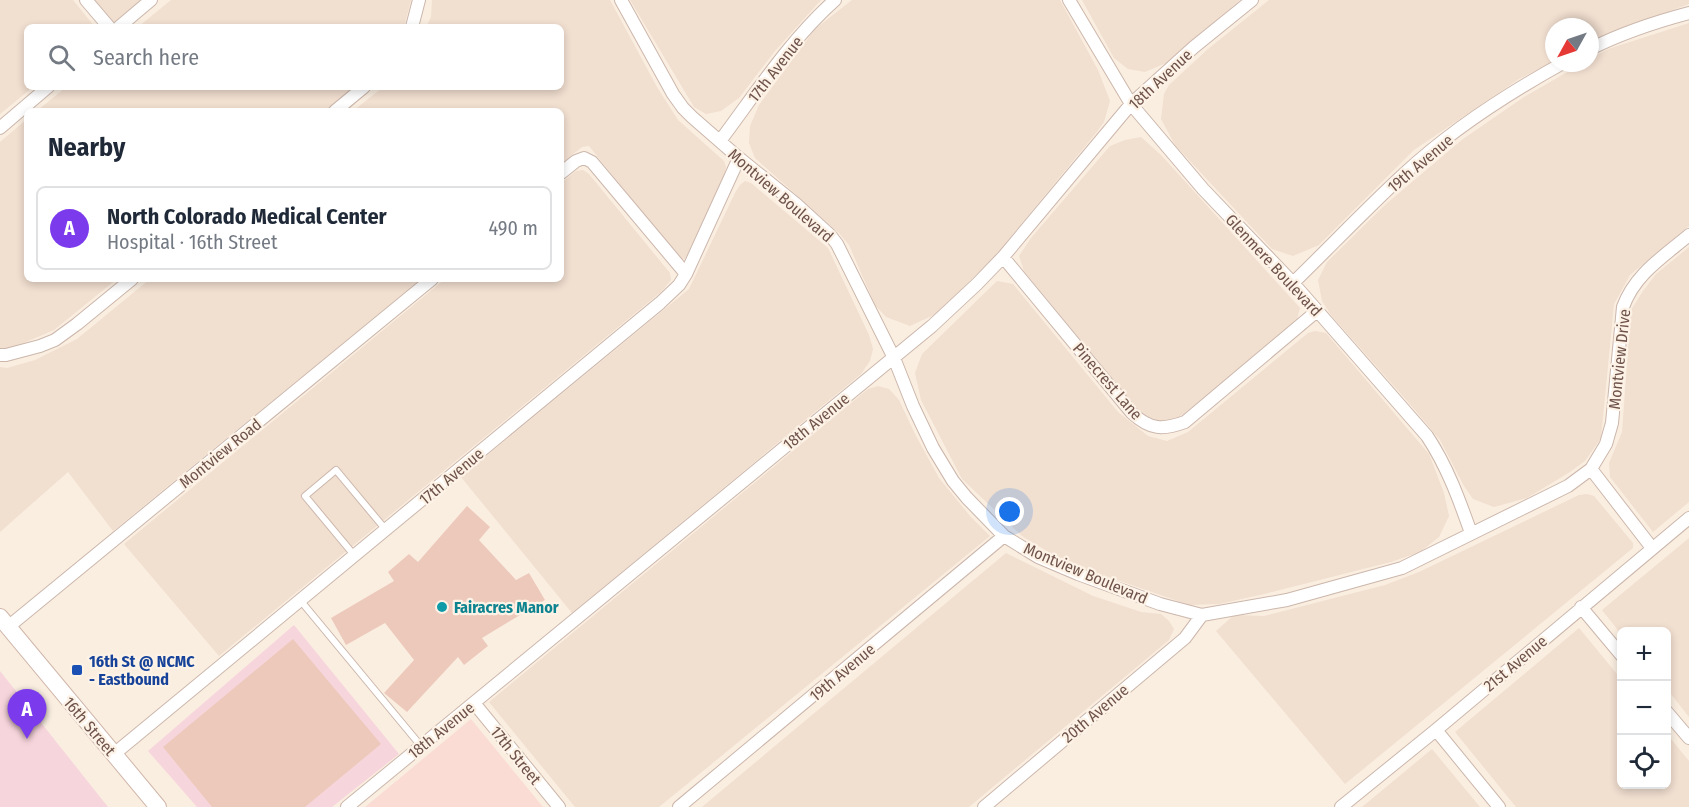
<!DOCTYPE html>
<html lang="en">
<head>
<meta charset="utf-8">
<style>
  :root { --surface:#fff; --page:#f6f6f7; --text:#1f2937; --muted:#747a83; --line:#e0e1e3; --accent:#7c3aed }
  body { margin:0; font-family:"Fira Sans Condensed",sans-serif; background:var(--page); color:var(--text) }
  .controls { position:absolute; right:18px; bottom:18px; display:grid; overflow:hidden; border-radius:9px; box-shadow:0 3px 9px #0003 }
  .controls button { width:54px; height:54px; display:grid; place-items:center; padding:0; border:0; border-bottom:2px solid var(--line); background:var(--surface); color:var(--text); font:30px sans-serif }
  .compass { position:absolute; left:1545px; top:18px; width:54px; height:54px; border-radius:50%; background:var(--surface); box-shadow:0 3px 9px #0003; rotate:230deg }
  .you { position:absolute; left:1010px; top:512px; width:21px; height:21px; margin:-15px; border:4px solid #fff; border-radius:50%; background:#1a73e8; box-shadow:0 0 0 9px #1a73e833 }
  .badge { display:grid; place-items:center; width:39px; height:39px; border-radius:50%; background:var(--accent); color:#fff; font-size:20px; font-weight:700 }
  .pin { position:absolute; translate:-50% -50px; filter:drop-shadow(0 2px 3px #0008) }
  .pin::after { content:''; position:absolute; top:32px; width:21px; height:18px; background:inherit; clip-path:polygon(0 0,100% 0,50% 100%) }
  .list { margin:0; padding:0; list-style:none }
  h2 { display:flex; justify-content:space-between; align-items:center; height:78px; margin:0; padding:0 24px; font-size:26px }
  h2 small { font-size:20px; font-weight:400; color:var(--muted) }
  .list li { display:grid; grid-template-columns:39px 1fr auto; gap:18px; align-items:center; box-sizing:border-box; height:84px; margin:0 12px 12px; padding:0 12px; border:2px solid var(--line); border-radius:9px }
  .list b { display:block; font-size:22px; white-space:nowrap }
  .list p { margin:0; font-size:20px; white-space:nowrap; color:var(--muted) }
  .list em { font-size:20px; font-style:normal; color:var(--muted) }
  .icon { flex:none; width:33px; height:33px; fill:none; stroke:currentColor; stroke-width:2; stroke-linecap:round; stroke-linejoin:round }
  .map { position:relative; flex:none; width:1689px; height:807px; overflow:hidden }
  .search { position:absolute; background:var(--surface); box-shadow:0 3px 9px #0003; left:24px; top:24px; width:540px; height:66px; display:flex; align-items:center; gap:15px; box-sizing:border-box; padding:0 21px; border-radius:9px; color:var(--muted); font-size:22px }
  .panel { position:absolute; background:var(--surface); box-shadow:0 3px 9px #0003; left:24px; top:108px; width:540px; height:174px; border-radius:9px }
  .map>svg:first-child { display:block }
</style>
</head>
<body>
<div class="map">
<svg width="1689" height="807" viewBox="0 0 1689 807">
  <rect width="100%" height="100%" fill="#faeee1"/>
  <path fill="#f1dfd0" d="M0,0H73L95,27H27V87H33L0,114Z
    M94,0H142L113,23Z
    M171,0H411L404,27H138Z
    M432,0H610L657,87L678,120L724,161L726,167L724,177L685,259H680L589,146L582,147L561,164V111H353L383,87H561V27H426L431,17Z
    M630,0H821L775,51L739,98L721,111L706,114L694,107Z
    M852,0H1060L1098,70L1110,101L1104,122L1096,133L994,257L938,313L910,326L886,317L875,305L849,245L839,233L755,158L749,143L750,126L759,105L815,29Z
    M1082,0H1240L1166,63L1145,72L1128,69L1114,58Z
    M1269,0H1689V4L1612,32L1590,43V27H1554V61L1519,79L1414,150L1319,245L1293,256L1272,249L1175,145L1161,119L1164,94L1169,85L1208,49Z
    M1689,23V226L1630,275L1614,304L1601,438L1585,461L1570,472L1527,498L1494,507L1473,499L1464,486L1440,440L1415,410L1331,315L1322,301L1318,280L1327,262L1386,204L1463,139L1524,97L1583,63H1590V59L1608,49Z
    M66,87H354L325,111H37Z
    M27,119V279H117L54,330L12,348H0V142Z
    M1141,137L1161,155L1300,308L1296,323L1176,420L1161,422L1142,414L1024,271L1019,256L1031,238L1110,146L1125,140Z
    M583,170L589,174L670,273L671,280L662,291L219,656L124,544L445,279H561V183L576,171Z
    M745,181L751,183L828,248L869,335L873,349L870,361L861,374L572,613L461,477L689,289L735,193L740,185Z
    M1689,247V502L1653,532L1610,477L1609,463L1622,432L1631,310L1643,291L1656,274Z
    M150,279H421L113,531L68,472L0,532V367L7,368L35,360L77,339Z
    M997,281L1013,284L1118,412L1148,436L1167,441L1188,432L1308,333L1315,331L1326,333L1429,454L1444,493L1449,516L1439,537L1420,552L1391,562L1264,594L1219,604L1189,605L1063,561L1022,536L962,479L921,400L915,373L922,354Z
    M878,386L889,389L899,400L915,434L939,478L970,516L990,536L659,807H575L489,702L868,389Z
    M1587,494L1594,496L1633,543V548L1345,784L1216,631L1234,615L1264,616L1385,585L1419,572L1579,495Z
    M1689,538V717L1667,689L1666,632H1622L1621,634L1602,610Z
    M1006,553L1093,596L1141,612L1161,614L1169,621L1174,629L1169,640L969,807H702Z
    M1579,628L1621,679L1622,784H1666L1667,734L1689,761V807H1516L1455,732Z
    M1432,749L1480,807H1362Z"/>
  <path fill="#fadcd5" d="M471,719L543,807H365Z"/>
  <path fill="#f7d5dc" d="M294,625L399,754L332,807H197L148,751Z
    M0,671L108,807H0Z"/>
  <path fill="#edc9bb" d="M467,506L490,527L479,540L516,580L529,573L545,600L482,638L488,646L464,665L458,657L407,712L384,693L414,660L385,623L346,645L331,618L394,581L388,572L409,554L418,562Z
    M293,639L381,744L305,807H212L163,747Z"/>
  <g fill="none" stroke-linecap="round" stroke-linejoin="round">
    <defs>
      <path id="lane" d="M354,555L305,496L336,470L386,530
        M300,600L421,746"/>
      <path id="street" d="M86,0L109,27
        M621,0L673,94L683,108L692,117L739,158L796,204L830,235L837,244L894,358L913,406L933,448L953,481L967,498L1004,536L1038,557L1078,574L1160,604L1202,615L1287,600L1402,568L1568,486L1591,469L1606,444L1612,423L1623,307C1635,274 1663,257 1689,235
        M1069,0L1131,104L1203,189L1293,283L1427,436C1447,466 1459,499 1471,533
        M119,27L151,0
        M412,27L419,0
        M1590,49C1622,33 1655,22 1689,13
        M335,111L364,87
        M0,128L48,87
        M720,141C756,93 790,40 835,0
        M561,173L576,161L584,158L592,162L686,274
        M1003,257L1132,413C1150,430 1163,430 1185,422L1317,311
        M1293,283C1330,247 1366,209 1404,174C1451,130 1507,94 1563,63
        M0,355H6L40,346L55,340L77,324L132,279
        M1591,469L1652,548
        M1581,607L1622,656
        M8,627L432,279
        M474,703L559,807
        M1666,711L1689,738
        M1436,730L1499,807
        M114,754L660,303L679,285L686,274L739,158
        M347,807L932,326L977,284L1003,257L1131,104L1194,47L1252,0
        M679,807L1004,536
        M984,807L1185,638L1202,615
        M1341,807L1436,730L1689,518"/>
      <path id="secondary" d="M0,617L158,807"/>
    </defs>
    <use href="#lane" stroke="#ccb7ac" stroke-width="8"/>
    <use href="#street" stroke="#ccb7ac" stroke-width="14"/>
    <use href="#secondary" stroke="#cfb6a9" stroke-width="18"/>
    <use href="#lane" stroke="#fff" stroke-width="6"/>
    <use href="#street" stroke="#fff" stroke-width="12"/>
    <use href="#secondary" stroke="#fff" stroke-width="16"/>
  </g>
  <circle fill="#0f9aa8" stroke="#fdf2e6" stroke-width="2" cx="442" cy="607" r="6"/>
  <rect fill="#1a4fb4" stroke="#fdf2e6" stroke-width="2" x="71" y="664" width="12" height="12" rx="3"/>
  <g text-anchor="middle" stroke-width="4.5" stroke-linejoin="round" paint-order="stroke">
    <g font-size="16" fill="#6f534a" stroke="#fdf2e6">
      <text transform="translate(775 69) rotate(-52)" y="6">17th Avenue</text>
      <text transform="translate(1160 79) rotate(-43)" y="6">18th Avenue</text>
      <text transform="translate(1420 163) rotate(-40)" y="6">19th Avenue</text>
      <text transform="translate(781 195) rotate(41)" y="6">Montview Boulevard</text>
      <text transform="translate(1274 265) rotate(47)" y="6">Glenmere Boulevard</text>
      <text transform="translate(1619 359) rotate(-84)" y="6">Montview Drive</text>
      <text transform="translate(1108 381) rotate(49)" y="6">Pinecrest Lane</text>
      <text transform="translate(816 421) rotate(-39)" y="6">18th Avenue</text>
      <text transform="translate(220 453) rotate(-39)" y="6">Montview Road</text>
      <text transform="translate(451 476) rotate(-40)" y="6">17th Avenue</text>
      <text transform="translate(1086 573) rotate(23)" y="6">Montview Boulevard</text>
      <text transform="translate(1515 663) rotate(-40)" y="6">21st Avenue</text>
      <text transform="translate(842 672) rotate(-40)" y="6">19th Avenue</text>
      <text transform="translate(1095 713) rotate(-40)" y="6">20th Avenue</text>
      <text transform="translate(90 726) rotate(50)" y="6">16th Street</text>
      <text transform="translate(441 730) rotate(-39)" y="6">18th Avenue</text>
      <text transform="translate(516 755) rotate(51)" y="6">17th Street</text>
    </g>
    <g font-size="16" font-weight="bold" fill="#0d838f" stroke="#fdf2e6" text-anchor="start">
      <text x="454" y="613">Fairacres Manor</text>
    </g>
    <g font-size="16" font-weight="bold" fill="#164399" stroke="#fdf2e6" text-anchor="start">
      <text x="89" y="667">16th St @ NCMC<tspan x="89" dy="18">- Eastbound</tspan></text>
    </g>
  </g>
</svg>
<div class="controls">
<button>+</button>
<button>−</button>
<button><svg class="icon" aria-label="locate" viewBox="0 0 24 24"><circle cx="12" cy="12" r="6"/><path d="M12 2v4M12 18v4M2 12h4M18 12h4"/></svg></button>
</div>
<svg class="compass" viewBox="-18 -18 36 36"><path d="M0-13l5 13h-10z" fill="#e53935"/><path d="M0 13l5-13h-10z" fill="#747a83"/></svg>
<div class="you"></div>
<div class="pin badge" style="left:27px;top:739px">A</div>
<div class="search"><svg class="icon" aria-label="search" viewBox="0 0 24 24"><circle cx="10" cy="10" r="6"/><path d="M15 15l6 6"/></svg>Search here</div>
<section class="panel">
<h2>Nearby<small></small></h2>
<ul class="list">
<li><span class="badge">A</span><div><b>North Colorado Medical Center</b><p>Hospital · 16th Street</p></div><em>490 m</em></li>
</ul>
</section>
</div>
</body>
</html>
